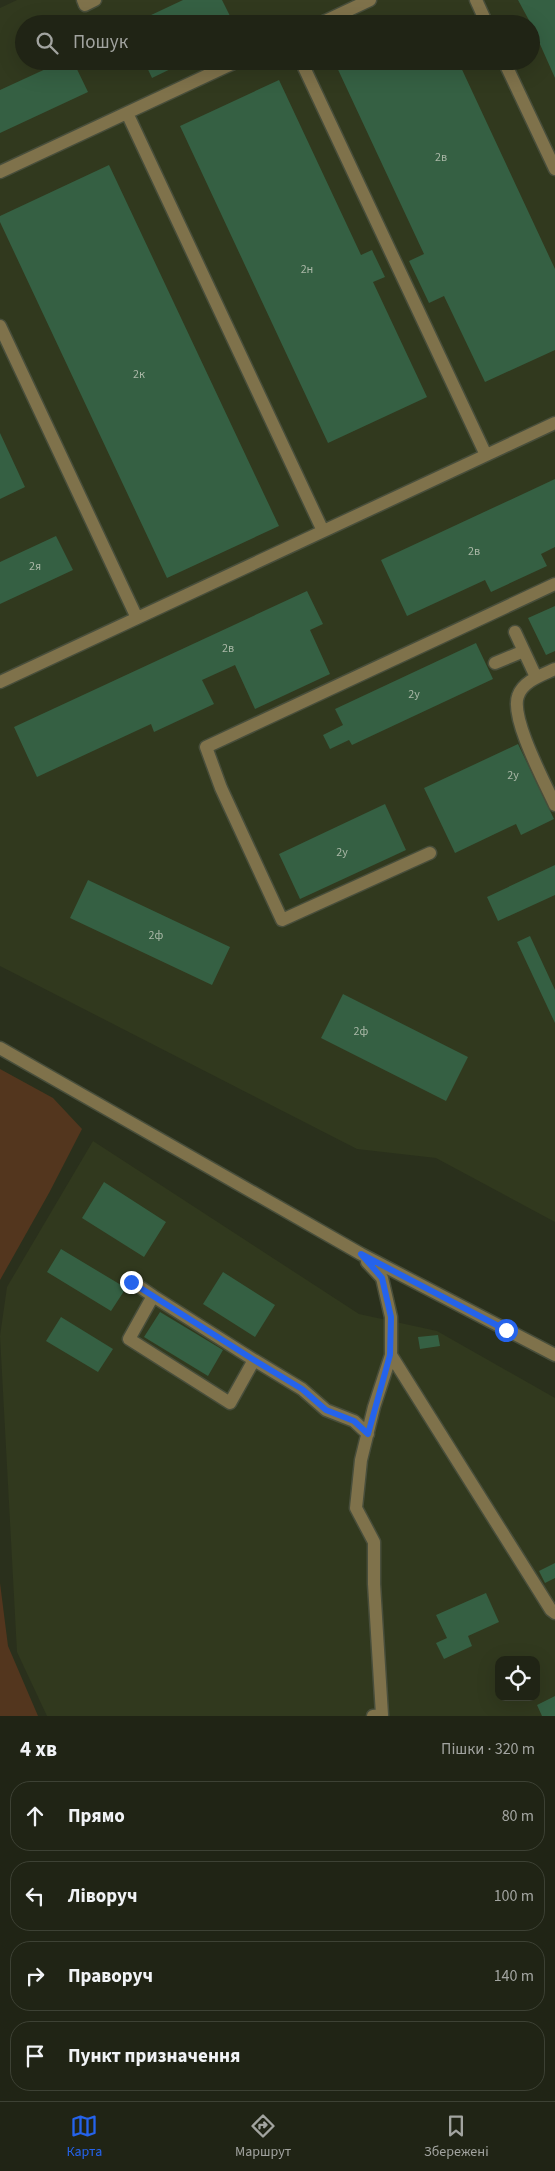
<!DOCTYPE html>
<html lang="uk">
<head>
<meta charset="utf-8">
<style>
  :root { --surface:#202415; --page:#2d3022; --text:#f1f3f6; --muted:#a2a4a0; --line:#3d4134; --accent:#2563eb }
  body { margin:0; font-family:"Source Sans 3",sans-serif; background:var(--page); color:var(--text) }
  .controls { position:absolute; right:15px; bottom:15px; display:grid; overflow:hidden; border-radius:10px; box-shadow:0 5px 20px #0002 }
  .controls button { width:45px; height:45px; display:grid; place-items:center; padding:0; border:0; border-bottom:1px solid var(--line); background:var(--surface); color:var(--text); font:25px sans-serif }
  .stop { position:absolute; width:15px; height:15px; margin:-11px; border:4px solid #2563eb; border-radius:50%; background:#fff }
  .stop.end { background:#2563eb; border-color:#fff; box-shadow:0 1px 5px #0008 }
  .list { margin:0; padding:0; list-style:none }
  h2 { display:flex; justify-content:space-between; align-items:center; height:65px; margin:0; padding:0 20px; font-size:21px }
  h2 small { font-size:16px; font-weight:400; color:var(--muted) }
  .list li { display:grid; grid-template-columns:32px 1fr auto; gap:15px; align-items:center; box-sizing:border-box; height:70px; margin:0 10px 10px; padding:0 10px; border:1px solid var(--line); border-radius:20px }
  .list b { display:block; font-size:19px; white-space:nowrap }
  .list em { font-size:16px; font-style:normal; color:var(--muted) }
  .icon { flex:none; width:28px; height:28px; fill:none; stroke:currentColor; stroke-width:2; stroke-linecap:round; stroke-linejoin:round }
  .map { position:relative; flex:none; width:555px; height:1716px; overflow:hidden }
  .search { position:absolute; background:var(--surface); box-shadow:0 5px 20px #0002; left:15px; right:15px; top:15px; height:55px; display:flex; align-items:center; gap:12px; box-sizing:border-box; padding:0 18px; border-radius:28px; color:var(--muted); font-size:19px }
  .sheet { height:385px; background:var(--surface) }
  nav { display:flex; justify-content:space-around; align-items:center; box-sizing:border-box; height:70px; border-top:1px solid var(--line); background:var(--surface); font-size:14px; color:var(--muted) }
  nav a { display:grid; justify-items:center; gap:2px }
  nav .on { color:var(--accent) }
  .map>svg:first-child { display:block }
</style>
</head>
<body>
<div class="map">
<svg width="555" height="1716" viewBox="0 0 555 1716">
  <rect width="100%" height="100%" fill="#2a301c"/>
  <path fill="#31391e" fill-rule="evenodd" d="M17,0H555V1222L436,1158L357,1149L0,966V8ZM24,24H531V61H24Z
    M93,1141L359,1314L437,1331L555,1398V1716H47L17,1652L0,1336L7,1287ZM499,1660H536V1697H499Z"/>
  <path fill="#53361e" d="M0,1069L53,1098L82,1129L49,1193L0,1280Z
    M0,1583L8,1646L38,1716H0Z"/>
  <path fill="#356043" d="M183,0H222L234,24H132Z
    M518,0H555V78L531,24Z
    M63,61H73L88,92L0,133V90Z
    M144,61H187L152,78Z
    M334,61H458L555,269V350L485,382L444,296L429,303L409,261L424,254Z
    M279,80L361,255L372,250L385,277L373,282L427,397L328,443L180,126Z
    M109,165L279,526L167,578L0,222V216Z
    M0,433L25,487L0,499Z
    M555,479V547L541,554L547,566L491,592L485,580L407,616L381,560Z
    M56,536L73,570L0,604V562Z
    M307,591L323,624L310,630L330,674L255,709L235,665L202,680L214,704L154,732L151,724L37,777L14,727Z
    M555,606V651L546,655L528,618Z
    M476,643L493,679L352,745L349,740L330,749L323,735L343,725L335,709Z
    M518,744L554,819L521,835L516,824L455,853L424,788Z
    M385,804L406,850L300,899L279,854Z
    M555,865V895L498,921L487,897Z
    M88,880L230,947L212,985L70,918Z
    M530,936L555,990V1023L517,942Z
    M343,994L468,1057L446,1101L321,1038Z
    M104,1182L166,1222L144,1257L82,1218Z
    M61,1249L126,1288L111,1311L47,1272Z
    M223,1272L275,1305L255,1337L203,1304Z
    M160,1312L223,1350L208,1376L144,1337Z
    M61,1317L113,1349L98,1372L46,1341Z
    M438,1335L440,1346L420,1349L418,1337Z
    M555,1563V1578L545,1583L539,1571Z
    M486,1593L499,1622L468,1636L472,1646L444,1659L436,1643L447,1638L436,1615Z
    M555,1696V1716H542L537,1705Z"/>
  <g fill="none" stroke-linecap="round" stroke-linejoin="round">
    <defs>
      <path id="minor" d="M83,0L85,5L95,0
        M476,0L487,24
        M319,24L370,0
        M301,61L486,455
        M504,61L555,169
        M127,113L323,531
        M0,172L238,61
        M0,326L137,618
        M515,632L536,677
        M495,663L524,651
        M555,669C542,675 523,681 518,696C510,718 545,783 555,805
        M0,682L555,423
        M430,853L282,920L221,788L206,747L555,584
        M0,1048L361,1254L555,1355
        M367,1262L382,1278L391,1317V1355L374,1407L361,1460L356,1508L374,1542V1584L382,1715L373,1716
        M131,1281L153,1296L129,1339L230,1403L254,1360L302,1389L326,1410L354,1421L368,1434
        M153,1296L254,1360
        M391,1355L551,1610L555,1613"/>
    </defs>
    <use href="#minor" stroke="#484e3b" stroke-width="15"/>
    <use href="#minor" stroke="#7f724b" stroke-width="12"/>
  </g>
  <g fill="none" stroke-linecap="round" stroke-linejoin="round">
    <path stroke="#2563eb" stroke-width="6" d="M131,1282L254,1360L302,1389L326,1410L354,1421L368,1434L390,1355L391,1317L382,1278L361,1254L506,1330"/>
  </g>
  <g text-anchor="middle" stroke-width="4" stroke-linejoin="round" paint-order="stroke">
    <g font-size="12" fill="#a9b7a6">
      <text x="441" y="161">2в</text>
      <text x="307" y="273">2н</text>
      <text x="139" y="378">2к</text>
      <text x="474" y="555">2в</text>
      <text x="35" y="570">2я</text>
      <text x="228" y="652">2в</text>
      <text x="414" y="698">2у</text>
      <text x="513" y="779">2у</text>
      <text x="342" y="856">2у</text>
      <text x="156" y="939">2ф</text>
      <text x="361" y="1035">2ф</text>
    </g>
  </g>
</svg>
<div class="controls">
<button><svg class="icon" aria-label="locate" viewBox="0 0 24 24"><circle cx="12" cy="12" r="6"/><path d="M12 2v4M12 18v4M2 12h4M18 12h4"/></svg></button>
</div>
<div class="stop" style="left:506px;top:1330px"></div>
<div class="stop end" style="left:131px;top:1282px"></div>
<div class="search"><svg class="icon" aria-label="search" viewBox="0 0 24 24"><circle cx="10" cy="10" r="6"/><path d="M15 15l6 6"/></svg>Пошук</div>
</div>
<section class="sheet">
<h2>4 хв<small>Пішки · 320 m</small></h2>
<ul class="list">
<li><svg class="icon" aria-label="ahead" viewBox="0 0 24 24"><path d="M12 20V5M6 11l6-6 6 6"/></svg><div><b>Прямо</b></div><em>80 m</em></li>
<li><svg class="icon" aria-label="left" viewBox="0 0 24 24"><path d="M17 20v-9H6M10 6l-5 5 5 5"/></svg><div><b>Ліворуч</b></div><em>100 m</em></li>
<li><svg class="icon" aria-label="right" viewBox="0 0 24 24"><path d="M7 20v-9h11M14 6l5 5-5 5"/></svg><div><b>Праворуч</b></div><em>140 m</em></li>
<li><svg class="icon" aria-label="arrive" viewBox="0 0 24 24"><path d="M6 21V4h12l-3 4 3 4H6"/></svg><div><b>Пункт призначення</b></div></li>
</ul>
</section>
<nav>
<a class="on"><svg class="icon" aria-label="map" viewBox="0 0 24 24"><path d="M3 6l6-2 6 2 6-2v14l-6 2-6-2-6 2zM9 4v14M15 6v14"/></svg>Карта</a>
<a><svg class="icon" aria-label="directions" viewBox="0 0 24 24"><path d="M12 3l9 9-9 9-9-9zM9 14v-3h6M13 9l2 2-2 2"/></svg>Маршрут</a>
<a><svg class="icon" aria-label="saved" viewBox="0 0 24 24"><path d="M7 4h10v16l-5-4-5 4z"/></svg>Збережені</a>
</nav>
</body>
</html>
